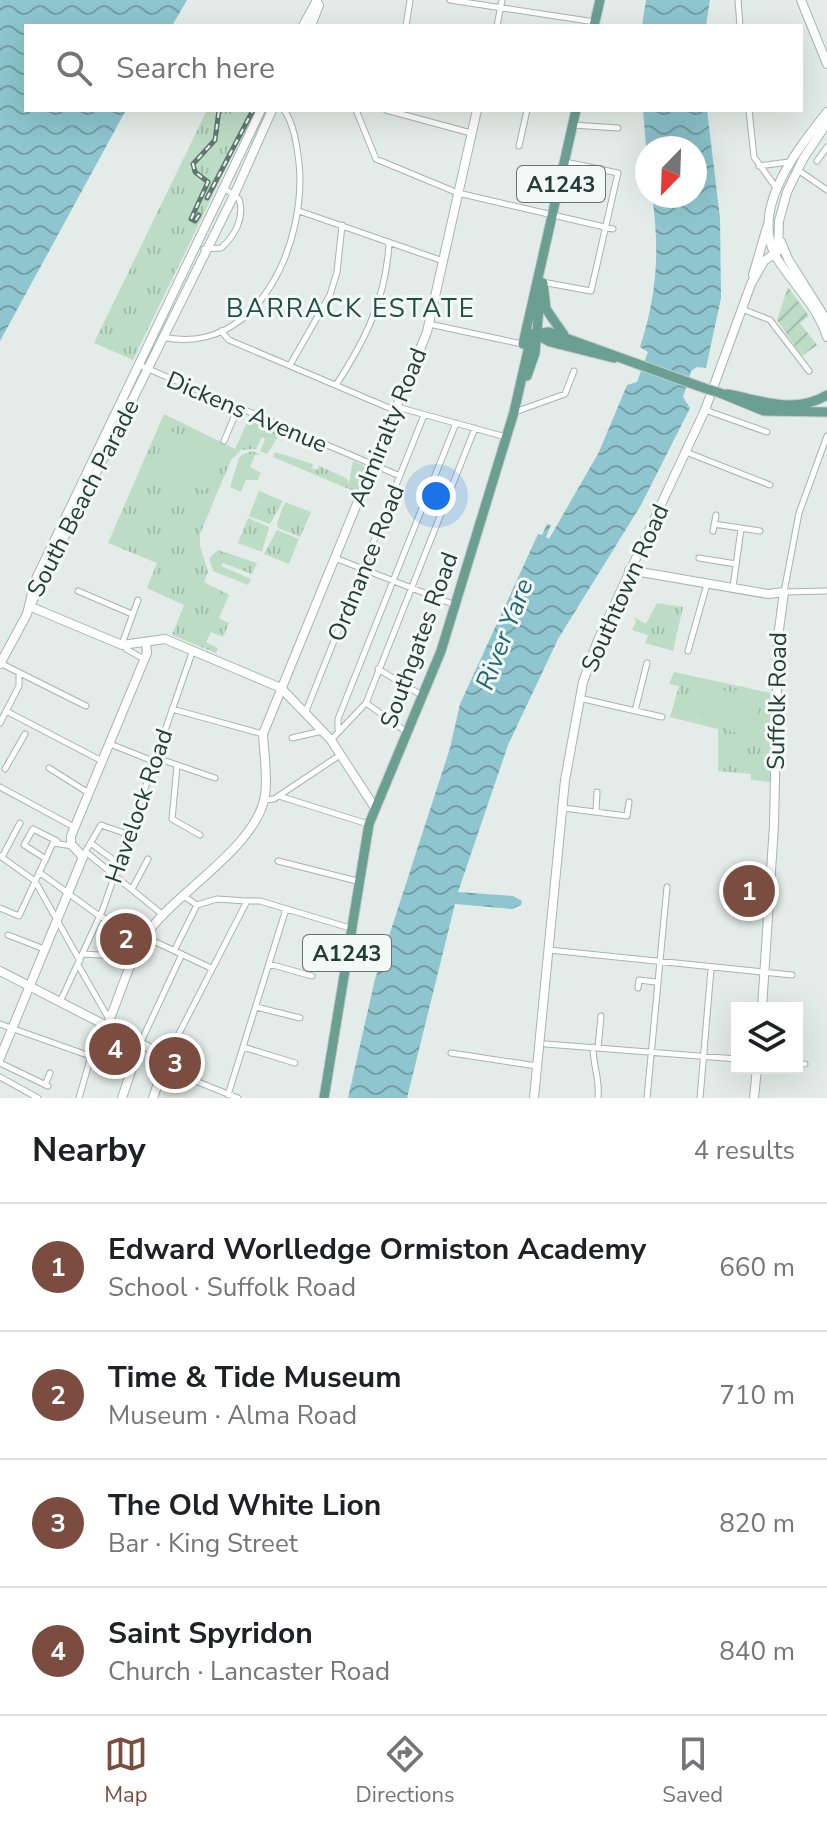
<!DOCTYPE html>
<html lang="en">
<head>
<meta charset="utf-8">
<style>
  :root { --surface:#fff; --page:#f6f6f6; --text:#202124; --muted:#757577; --line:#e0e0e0; --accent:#7b4d40 }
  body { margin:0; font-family:"Nunito Sans",sans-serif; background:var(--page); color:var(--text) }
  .controls { position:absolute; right:24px; bottom:24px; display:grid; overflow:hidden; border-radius:0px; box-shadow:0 8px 32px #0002 }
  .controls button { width:72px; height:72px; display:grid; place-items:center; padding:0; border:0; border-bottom:2px solid var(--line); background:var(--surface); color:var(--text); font:40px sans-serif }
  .compass { position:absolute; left:635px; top:136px; width:72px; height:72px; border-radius:50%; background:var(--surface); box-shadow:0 8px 32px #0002; rotate:203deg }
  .you { position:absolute; left:436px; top:496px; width:28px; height:28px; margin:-20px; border:6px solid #fff; border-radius:50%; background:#1a73e8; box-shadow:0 0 0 12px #1a73e833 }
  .badge { display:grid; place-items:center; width:52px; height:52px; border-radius:50%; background:var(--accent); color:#fff; font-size:26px; font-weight:700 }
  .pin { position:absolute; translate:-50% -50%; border:4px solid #fff; box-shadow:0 2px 8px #0006 }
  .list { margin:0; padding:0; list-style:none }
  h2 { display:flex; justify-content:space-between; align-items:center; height:104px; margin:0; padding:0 32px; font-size:34px }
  h2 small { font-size:26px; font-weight:400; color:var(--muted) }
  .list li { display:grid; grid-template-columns:52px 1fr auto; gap:24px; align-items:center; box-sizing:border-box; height:128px; padding:0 32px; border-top:2px solid var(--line) }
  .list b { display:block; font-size:30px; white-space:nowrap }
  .list p { margin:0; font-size:26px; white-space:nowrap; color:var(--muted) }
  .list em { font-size:26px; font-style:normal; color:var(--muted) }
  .icon { flex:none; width:44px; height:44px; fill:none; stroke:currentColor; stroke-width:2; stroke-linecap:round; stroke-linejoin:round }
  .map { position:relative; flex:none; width:827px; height:1098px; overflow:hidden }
  .search { position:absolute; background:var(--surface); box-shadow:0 8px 32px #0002; left:24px; right:24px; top:24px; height:88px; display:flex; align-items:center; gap:20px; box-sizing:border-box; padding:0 28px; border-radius:0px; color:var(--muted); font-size:30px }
  .sheet { height:616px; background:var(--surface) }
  nav { display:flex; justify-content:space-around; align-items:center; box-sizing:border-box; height:112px; border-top:2px solid var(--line); background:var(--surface); font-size:22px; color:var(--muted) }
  nav a { display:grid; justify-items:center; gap:4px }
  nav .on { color:var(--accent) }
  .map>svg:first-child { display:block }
</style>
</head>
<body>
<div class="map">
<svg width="827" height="1098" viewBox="0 0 827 1098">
  <defs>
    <pattern id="grass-tufts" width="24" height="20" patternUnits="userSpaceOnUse" patternTransform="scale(2)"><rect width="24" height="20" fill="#bddcc5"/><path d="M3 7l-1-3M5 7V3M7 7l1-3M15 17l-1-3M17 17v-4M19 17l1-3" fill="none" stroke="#a2beaa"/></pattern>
    <pattern id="garden-furrows" width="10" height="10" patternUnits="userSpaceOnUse" patternTransform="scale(2)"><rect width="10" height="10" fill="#bddcc5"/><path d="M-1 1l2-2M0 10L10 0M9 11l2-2" fill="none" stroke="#a2beaa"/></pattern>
    <pattern id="water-waves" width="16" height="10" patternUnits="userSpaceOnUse" patternTransform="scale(2)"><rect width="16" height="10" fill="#8ec5ce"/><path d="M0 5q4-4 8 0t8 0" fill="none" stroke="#74a1a8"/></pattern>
  </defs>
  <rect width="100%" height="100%" fill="#e3ece8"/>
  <path fill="url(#grass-tufts)" d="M207,110H254L133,360L94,343Z
    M164,414L235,449L249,418L281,432L267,454L260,451L265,439L262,437L256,449L241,450L231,460L200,534V546L208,572L204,582L229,595L219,618L229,623L223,637L211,632L206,642L218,648L216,653L172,635L184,605L147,588L157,563L108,543Z
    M252,451L261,455H255L250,467L261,473L258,480H246L241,492L230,487L240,456Z
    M275,452L313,464L312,468L317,470L319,466L346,478L349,483L353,461L367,467L356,492L273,457Z
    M259,491L283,501L270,524L249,516Z
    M285,502L311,512L300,537L278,528L277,523Z
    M248,518L269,527L262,552L238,543Z
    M277,530L299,539L289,564L264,554Z
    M218,550L257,563L252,574L223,563L221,566L251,579L248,585L213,571L209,558Z
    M657,603L683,607L673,651L645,643L648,635L632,630L636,622L634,617L646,624Z
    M674,672L771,693L770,782L751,780V774L718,771V729L670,717L679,686L669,684Z"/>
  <path fill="url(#garden-furrows)" d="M788,287L809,316L800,323L817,345L802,356L777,320Z"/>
  <path fill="#bddcc5" d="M168,430L222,452L205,491L152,468Z
    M691,682L731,692L725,719L685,709Z
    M735,690L762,696L753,736L726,730Z"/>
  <path fill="url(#water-waves)" d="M0,0H187L172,26H26V110H126L0,341Z
    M646,0H710L706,26H642Z
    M643,110H707L720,218L721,298L706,368L697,367L691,371L683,397L690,408L641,505L558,639L508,745L458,892L513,896L522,901L521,905L512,909L455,904L407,1098H348L375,979L450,748L460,704L538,534L542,535L547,524L551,525L546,537L549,539L599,452L627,385L637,382L648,352L640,347C657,295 660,250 652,196H695V148H647V158Z"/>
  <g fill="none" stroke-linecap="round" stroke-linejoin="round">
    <defs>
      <path id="street" d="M450,0L595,22
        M738,0L740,26
        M406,26L410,0
        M497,26L502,0
        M356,110L376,159L458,193L613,229
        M386,110L471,133
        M749,110L754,157L777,189
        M573,125L618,128
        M519,146L527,110
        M817,161L827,147
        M759,166L789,162
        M798,170L827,190
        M299,211L443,261
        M204,249L221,248C235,236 245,217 239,199L224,188
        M542,282L591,291L617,177L618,173L565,162
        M742,309L770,320L809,371
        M429,324L522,344
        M221,331L229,340L394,410
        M162,337C259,358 307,241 299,163C297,146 294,124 284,110
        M139,365L400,476
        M290,365L330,295L337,272L342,225
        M336,385C366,339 386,298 389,243
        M397,407L506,437
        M705,410L767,432
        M515,412L565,394L574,371
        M827,436L799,513L784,592L827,591
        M224,441L238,408
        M686,452L770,485
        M714,524L760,531
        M713,531L716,515
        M335,558L455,605
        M699,558L736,564
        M733,587L741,529
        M78,591L132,614
        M122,644L138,600
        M124,645L126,649L144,659
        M688,651L707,584
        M0,663L86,706
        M378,669L423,696
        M579,698L662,717
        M366,703L408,733
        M172,709L263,734
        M6,711L102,761
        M306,711L424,415
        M635,711L647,663
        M0,723L19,686V676
        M338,729V719L456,423
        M292,738L322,731
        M331,740L366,703L475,428
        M110,744L153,761
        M154,757L215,778
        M177,766L172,819L200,835
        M49,768L87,792
        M5,769L25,734
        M0,787L74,827
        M279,796L368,824
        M264,800L274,799L340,755
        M563,808L627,816L629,802
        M596,812L597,792
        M92,844L119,864
        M87,853L163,915
        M84,854L101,825L127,834
        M0,856L35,881L80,961
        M2,857L20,823
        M46,859L24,845L33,829L57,841
        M278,861L357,881
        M39,872L98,915L211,968
        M132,889L148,859
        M182,895L197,905
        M197,905L217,899L246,901
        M0,908L19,916L53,843L73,846
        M8,935L44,949
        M175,949L197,905
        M549,950L792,975
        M83,954L134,957
        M269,964L312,976
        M78,965L109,1019
        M638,988L639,980L656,982
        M60,1002L103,909L193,650
        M256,1007L300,1018
        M0,1024L90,1056
        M140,1044L182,954
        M546,1044L737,1059
        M243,1047L295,1063
        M593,1047C593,1067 600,1077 598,1098
        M598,1048L601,1016
        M451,1053L537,1066
        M91,1055L130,1072
        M167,1057L247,901H260L350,928
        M0,1063L48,1086
        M797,1064H805
        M163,1068L238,1098
        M0,1077L38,1098
        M45,1085L50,1073
        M228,1095L286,909
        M79,1098L100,1025
        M647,1098L667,887
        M700,1098L711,969"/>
      <path id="secondary" d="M801,0L827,64
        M303,26L317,0
        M311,26L319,5
        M827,112C797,150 745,213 780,263C796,287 818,308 827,337
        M781,242L788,259L827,321
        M753,275L767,227
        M629,570L768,594L784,592L778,637L774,825L762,1008
        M29,606L122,645L165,639L281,688L331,740L375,808
        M30,606L235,193L272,110
        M0,664L27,614L35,581L261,110
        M0,971L167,1057L153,1098
        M106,1028C120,997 129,958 149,931C179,890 256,847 265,796C268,776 264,755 263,734L427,332L477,110
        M0,1058L83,857L71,844V836L147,653L146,642
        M122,1098L140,1044
        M534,1098L565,780L583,682L598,640L705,410L751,284L764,261L778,251L779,221L787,192L803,159L827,123
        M754,1098L757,1068"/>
      <path id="primary" d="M594,26L600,0
        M543,283L546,309L564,335
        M534,333L550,342L614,358
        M535,334L549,332L704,388
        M523,344L576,110
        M527,376L535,353L540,297
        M720,393L764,411L827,412
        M727,394C761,400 794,415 827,395
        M324,1098L369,824L441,651L514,412L529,346L535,334"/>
    </defs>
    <use href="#street" stroke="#a6b4af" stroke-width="7"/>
    <use href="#secondary" stroke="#a2b7b0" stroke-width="10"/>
    <use href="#primary" stroke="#c2c9c7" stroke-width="11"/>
    <use href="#street" stroke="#fff" stroke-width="5"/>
    <use href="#secondary" stroke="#fff" stroke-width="8"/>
    <use href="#primary" stroke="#6a9f91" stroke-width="9"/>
    <defs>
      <path id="rail" d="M207,198L253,110
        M199,215L195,221L191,219L208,182L195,172L193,164L215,140L219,110"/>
    </defs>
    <use href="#rail" stroke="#5e7871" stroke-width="5"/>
    <use href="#rail" stroke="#f3f9f6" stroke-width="2" stroke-dasharray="6" stroke-linecap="butt"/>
    <defs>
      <path id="primary-bridge" d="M704,388L720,393"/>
    </defs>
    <use href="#primary-bridge" stroke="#c2c9c7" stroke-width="11" stroke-linecap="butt"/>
    <use href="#primary-bridge" stroke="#6a9f91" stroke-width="9"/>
  </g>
  <g text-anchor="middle" stroke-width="6" stroke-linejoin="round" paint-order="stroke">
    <g fill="#f3f9f6" stroke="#627570" stroke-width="2">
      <rect x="517" y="166" width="88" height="36" rx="6"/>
      <rect x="303" y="935" width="88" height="36" rx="6"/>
    </g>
    <g font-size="22" font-weight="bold" fill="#243d36">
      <text x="561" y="192">A1243</text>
      <text x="347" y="961">A1243</text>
    </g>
    <g font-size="24" fill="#243d36" stroke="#f3f9f6">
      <text transform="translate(247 412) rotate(23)" y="8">Dickens Avenue</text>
      <text transform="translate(388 427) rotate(-68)" y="8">Admiralty Road</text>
      <text transform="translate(83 498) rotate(-63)" y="8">South Beach Parade</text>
      <text transform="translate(366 563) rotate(-68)" y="8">Ordnance Road</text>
      <text transform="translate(625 588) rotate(-66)" y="8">Southtown Road</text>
      <text transform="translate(419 640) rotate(-70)" y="8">Southgates Road</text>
      <text transform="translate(777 701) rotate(-89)" y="8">Suffolk Road</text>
      <text transform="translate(139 806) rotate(-71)" y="8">Havelock Road</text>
    </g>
    <g font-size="26" letter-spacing="2" fill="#204e42" stroke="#f3f9f6">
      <text x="351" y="317">BARRACK ESTATE</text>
    </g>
    <g font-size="26" font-style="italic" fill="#216875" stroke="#f3f9f6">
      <text transform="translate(504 634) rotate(-69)" y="9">River Yare</text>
    </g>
  </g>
</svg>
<div class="controls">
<button><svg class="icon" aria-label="layers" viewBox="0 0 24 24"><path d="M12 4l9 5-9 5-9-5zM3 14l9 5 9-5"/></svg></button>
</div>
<svg class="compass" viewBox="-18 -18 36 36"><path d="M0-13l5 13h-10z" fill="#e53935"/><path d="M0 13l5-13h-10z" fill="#757577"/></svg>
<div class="you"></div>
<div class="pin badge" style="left:749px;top:891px">1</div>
<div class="pin badge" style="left:126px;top:939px">2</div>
<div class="pin badge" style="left:175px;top:1063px">3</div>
<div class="pin badge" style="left:115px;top:1049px">4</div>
<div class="search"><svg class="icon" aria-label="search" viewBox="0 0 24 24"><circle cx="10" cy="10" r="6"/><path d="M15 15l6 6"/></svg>Search here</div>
</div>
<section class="sheet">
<h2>Nearby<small>4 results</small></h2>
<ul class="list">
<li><span class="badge">1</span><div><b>Edward Worlledge Ormiston Academy</b><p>School · Suffolk Road</p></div><em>660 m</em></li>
<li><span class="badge">2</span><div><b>Time &amp; Tide Museum</b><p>Museum · Alma Road</p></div><em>710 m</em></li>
<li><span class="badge">3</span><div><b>The Old White Lion</b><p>Bar · King Street</p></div><em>820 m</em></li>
<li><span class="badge">4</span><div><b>Saint Spyridon</b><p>Church · Lancaster Road</p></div><em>840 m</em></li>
</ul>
</section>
<nav>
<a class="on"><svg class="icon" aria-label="map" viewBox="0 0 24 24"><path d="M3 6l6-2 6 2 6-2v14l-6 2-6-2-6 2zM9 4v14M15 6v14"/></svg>Map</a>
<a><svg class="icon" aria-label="directions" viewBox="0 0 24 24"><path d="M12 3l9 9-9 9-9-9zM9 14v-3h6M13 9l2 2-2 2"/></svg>Directions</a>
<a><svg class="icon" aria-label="saved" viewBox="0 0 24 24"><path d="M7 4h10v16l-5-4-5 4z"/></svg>Saved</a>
</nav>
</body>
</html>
